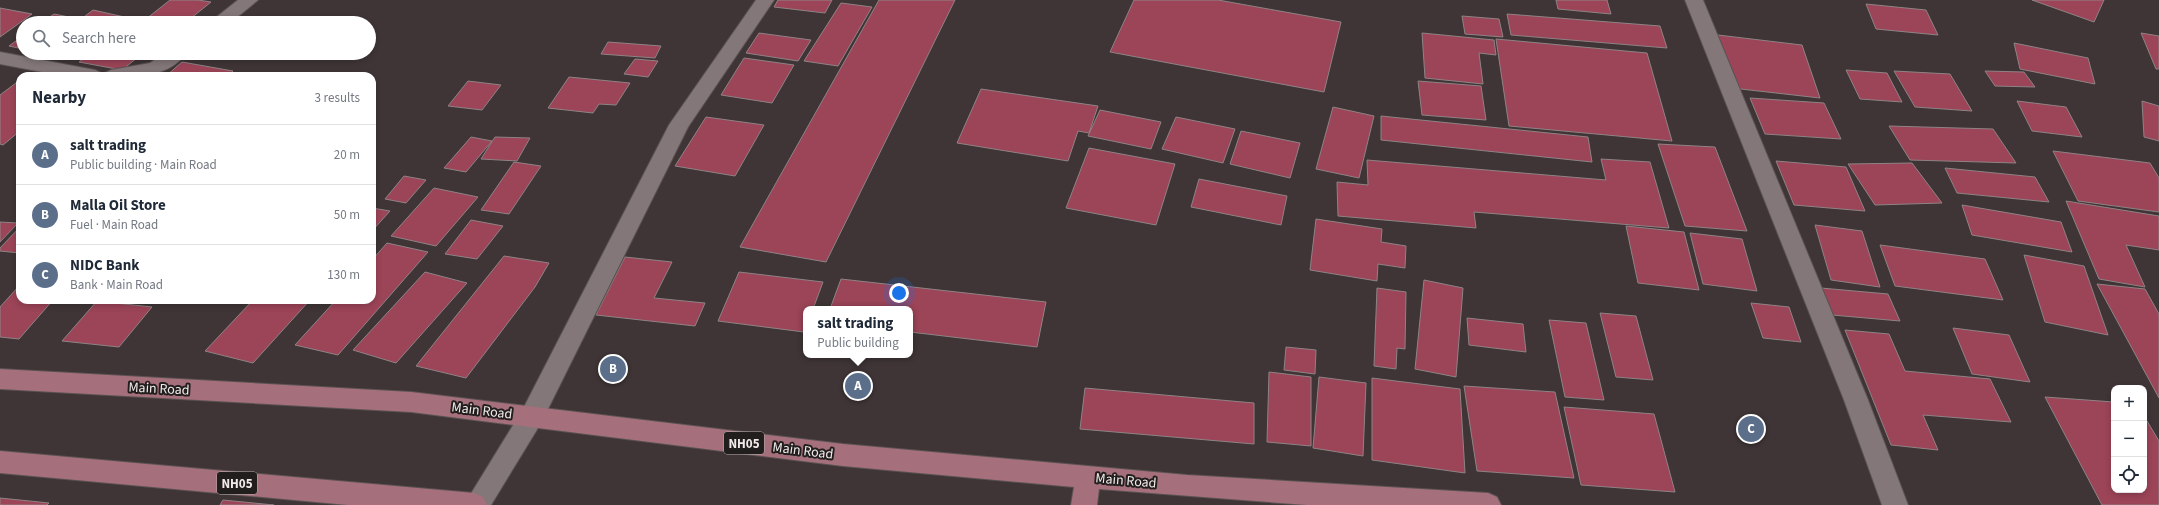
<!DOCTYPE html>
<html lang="en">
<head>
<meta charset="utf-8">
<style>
  :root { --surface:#fff; --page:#f2f2f3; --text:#1f2937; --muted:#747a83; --line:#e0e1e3; --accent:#111827 }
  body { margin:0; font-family:"Source Sans 3",sans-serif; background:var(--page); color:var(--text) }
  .controls { position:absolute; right:12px; bottom:12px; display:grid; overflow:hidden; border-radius:8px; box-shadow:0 2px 6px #0003 }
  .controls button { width:36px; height:36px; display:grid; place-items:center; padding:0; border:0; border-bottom:1px solid var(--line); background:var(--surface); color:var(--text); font:20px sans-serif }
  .you { position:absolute; left:899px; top:293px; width:14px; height:14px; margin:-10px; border:3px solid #fff; border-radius:50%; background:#1a73e8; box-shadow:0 0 0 6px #1a73e833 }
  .badge { display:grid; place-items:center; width:26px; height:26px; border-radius:50%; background:var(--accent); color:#fff; font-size:13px; font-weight:700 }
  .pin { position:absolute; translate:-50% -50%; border:2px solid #fff; box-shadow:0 1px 4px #0006 }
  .popup { position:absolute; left:803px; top:306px; width:110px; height:52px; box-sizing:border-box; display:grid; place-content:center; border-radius:8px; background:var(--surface); filter:drop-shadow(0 1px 3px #0005); font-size:13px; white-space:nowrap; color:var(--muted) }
  .popup b { font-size:15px; color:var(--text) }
  .popup::after { content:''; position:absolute; left:50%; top:100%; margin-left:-8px; border:8px solid transparent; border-top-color:var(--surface) }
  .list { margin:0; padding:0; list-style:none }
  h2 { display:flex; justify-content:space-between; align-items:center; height:52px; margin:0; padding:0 16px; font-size:17px }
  h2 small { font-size:13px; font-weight:400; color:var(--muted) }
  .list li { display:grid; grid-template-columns:26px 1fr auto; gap:12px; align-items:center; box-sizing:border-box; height:60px; padding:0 16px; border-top:1px solid var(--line) }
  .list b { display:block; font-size:15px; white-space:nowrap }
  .list p { margin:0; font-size:13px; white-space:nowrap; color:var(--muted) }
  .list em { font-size:13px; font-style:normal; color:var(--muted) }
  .icon { flex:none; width:22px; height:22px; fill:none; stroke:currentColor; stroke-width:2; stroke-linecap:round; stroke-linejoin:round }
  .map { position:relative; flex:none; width:2159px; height:505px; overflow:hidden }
  .search { position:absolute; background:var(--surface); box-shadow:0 2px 6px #0003; left:16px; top:16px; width:360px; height:44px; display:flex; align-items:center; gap:10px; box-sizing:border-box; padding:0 14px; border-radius:22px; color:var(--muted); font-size:15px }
  .panel { position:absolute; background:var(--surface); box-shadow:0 2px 6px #0003; left:16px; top:72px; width:360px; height:232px; border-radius:12px }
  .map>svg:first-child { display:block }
</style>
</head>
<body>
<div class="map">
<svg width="2159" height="505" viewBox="0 0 2159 505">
  <rect width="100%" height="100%" fill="#3f3536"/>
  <path fill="#9c4458" stroke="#8f8385" d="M170,0H198L211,2L185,23H141Z
    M778,0H832L825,13L774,7Z
    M879,0H955L826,262L740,247Z
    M1134,0H1218L1341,22L1324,92L1110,52Z
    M1556,0H1607L1611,14L1558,9Z
    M2032,0H2104L2094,22Z
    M841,3L872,7L838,66L804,61Z
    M1866,4L1926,10L1938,35L1876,29Z
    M0,8L32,14L0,37Z
    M93,10L129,18L122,23H76Z
    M54,14L74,18L67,23H41Z
    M1507,14L1660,26L1667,48L1511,35Z
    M1462,16L1499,19L1503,37L1465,34Z
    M271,18L292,23H264Z
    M759,33L811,40L798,61L746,53Z
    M1422,33L1494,40L1496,55L1479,53L1483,84L1425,78Z
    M2141,33L2159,36V69H2156Z
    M1718,35L1802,45L1820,98L1732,88Z
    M23,36V49L9,46Z
    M1496,39L1647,53L1672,141L1509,126Z
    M608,42L661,46L655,58L601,54Z
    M2014,43L2088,58L2095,84L2020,69Z
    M91,53H143L122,70L79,62Z
    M280,53H303L293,59Z
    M744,58L794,65L772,103L721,95Z
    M635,59L658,61L648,77L624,74Z
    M182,62L233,71L228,76H166Z
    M1846,70L1887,73L1902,102L1860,99Z
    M1894,71L1950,74L1972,111L1915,107Z
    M1985,71L2024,72L2035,87L1995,86Z
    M569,77L630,83L616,105L599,104L593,113L548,108Z
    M20,80V131L3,145L0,144V95Z
    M468,81L501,85L482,110L448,106Z
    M1418,81L1481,86L1486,120L1422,115Z
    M981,89L1098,106L1089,133L1078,131L1068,161L957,143Z
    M1750,98L1824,103L1841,139L1765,134Z
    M2017,101L2066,107L2082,137L2032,131Z
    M2142,101L2159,106V141L2144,137Z
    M1333,107L1374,116L1359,178L1316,169Z
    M1100,110L1161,122L1151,149L1088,136Z
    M1381,116L1588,137L1592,162L1381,140Z
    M706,117L764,125L735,176L675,166Z
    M1176,117L1235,129L1223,163L1162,149Z
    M1889,126L1993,129L2016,163L1910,160Z
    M1241,131L1300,143L1290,178L1230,164Z
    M471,137L492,141L466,172L444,168Z
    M495,137L530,138L517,161L481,159Z
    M1658,144L1715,147L1747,231L1685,226Z
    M1089,148L1175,164L1156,225L1066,208Z
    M2053,151L2150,163L2159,178V212L2078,201Z
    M1601,159L1650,162L1669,228L1474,212L1476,228L1338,216L1337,182L1368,185L1367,160L1606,180Z
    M1776,161L1846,167L1865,211L1794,205Z
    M514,162L541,166L509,214L481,210Z
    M1912,163L1942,203L1875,205L1848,164Z
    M1945,168L2035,177L2049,202L1957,193Z
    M404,176L426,180L406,203L385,199Z
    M1199,179L1287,196L1281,225L1191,207Z
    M434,188L478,197L436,246L391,236Z
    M2066,201L2159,216V250L2126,245L2145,287L2099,279Z
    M1962,205L2061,222L2072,252L1972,235Z
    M372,208L390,211L372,231Z
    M1316,219L1382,229L1381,242L1406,246L1405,268L1378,264L1377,281L1310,270Z
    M471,220L503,226L477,259L445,254Z
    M0,222L18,223L0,242Z
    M1815,225L1862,231L1880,287L1831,280Z
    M1626,226L1684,232L1699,290L1638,283Z
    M20,227V253L0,251V248Z
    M1690,233L1742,239L1757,291L1703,284Z
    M387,243L428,252L338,355L295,345L336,300H372V260Z
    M1880,245L1985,259L2003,300L1895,286Z
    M2024,255L2084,266L2108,335L2045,322Z
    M504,256L549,263L535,287L466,378L416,366Z
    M625,257L672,262L654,298L705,303L695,326L596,315Z
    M425,272L467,283L396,363L353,350Z
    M739,272L823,282L813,309H806L804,332L718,321Z
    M841,279L1046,302L1037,347L910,332V309H830Z
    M1424,280L1463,288L1456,377L1415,369Z
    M2097,284L2145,289L2159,314V398Z
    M19,286L20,300H53L19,339L0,337V307Z
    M1377,288L1406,292L1405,349L1397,348L1396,369L1374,366Z
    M1821,288L1888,294L1900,321L1832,315Z
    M253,300H310L253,363L205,351Z
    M97,301L152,307L119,347L62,341Z
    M1751,303L1789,307L1801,342L1763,338Z
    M1600,313L1636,316L1653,380L1616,377Z
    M1467,318L1523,324L1526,352L1469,345Z
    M1549,320L1586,323L1604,400L1565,397Z
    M1953,328L2009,335L2030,382L1972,374Z
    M1845,330L1889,334L1905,371L1990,379L2011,422L1923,415L1938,450L1891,445Z
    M1286,347L1316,350L1315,374L1284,370Z
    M1269,372L1311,377V446L1267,442Z
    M1319,377L1366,383L1363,456L1313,448Z
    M1372,378L1460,389L1465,473L1372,460Z
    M1464,386L1555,392L1574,478L1477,471Z
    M1085,388L1254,403V444L1080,429Z
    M2045,397L2114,402V490H2144V416L2159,441V505H2102Z
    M1564,407L1654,414L1675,492L1581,485Z
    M0,498L49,503L47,505H0Z
    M223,500L274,505H220Z"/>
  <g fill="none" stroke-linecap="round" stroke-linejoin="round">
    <defs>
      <path id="minor" d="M238,0H258L230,23H209Z
        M756,0H774L688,127L541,423L491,505H464L523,409L669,125Z
        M1685,0H1703L1868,400L1908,505H1882L1844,400Z
        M0,52L95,70L103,74L111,70L150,63L165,53H186C177,67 160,73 145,76H63L0,64Z"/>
      <path id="major" d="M0,369L411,392L843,444L1187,475L1488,493L1497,497L1501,505H1307L1099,489L1097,505H1071L1074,487L843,466L411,412L0,389Z
        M0,451L474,493L483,497L487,505H348L0,473Z"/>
    </defs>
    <use href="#minor" stroke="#5b5253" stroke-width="2"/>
    <use href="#major" stroke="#5b5253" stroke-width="2"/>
    <use href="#minor" fill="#837779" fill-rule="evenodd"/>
    <use href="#major" fill="#a5707b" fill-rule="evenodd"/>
  </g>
  <g text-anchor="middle" stroke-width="4" stroke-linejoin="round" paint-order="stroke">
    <g fill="#221e1e" stroke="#b3adae" stroke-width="1">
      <rect x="724" y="432" width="40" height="22" rx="3"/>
      <rect x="217" y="472" width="40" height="22" rx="3"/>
    </g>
    <g font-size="13" font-weight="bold" fill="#f1eaeb">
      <text x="744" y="448">NH05</text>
      <text x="237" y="488">NH05</text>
    </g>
    <g font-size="14" fill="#f1eaeb" stroke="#221e1e">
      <text transform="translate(159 388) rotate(3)" y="5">Main Road</text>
      <text transform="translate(482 410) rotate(7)" y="5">Main Road</text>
      <text transform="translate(803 450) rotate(7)" y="5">Main Road</text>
      <text transform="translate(1126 480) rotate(5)" y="5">Main Road</text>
    </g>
  </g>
</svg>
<div class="controls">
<button>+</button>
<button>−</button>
<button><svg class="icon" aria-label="locate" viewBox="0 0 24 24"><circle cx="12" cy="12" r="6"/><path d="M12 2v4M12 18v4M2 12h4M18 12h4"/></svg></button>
</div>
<div class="you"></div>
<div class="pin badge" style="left:858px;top:386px;background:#5c6f8a">A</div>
<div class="popup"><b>salt trading</b>Public building</div>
<div class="pin badge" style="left:613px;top:369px;background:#5c6f8a">B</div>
<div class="pin badge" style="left:1751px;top:429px;background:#5c6f8a">C</div>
<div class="search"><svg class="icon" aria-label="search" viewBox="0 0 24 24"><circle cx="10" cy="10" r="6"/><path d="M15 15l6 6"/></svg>Search here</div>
<section class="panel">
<h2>Nearby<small>3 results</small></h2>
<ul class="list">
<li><span class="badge" style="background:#5c6f8a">A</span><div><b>salt trading</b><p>Public building · Main Road</p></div><em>20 m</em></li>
<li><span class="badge" style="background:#5c6f8a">B</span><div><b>Malla Oil Store</b><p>Fuel · Main Road</p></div><em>50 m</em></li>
<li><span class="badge" style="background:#5c6f8a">C</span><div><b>NIDC Bank</b><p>Bank · Main Road</p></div><em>130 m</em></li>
</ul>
</section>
</div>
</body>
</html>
